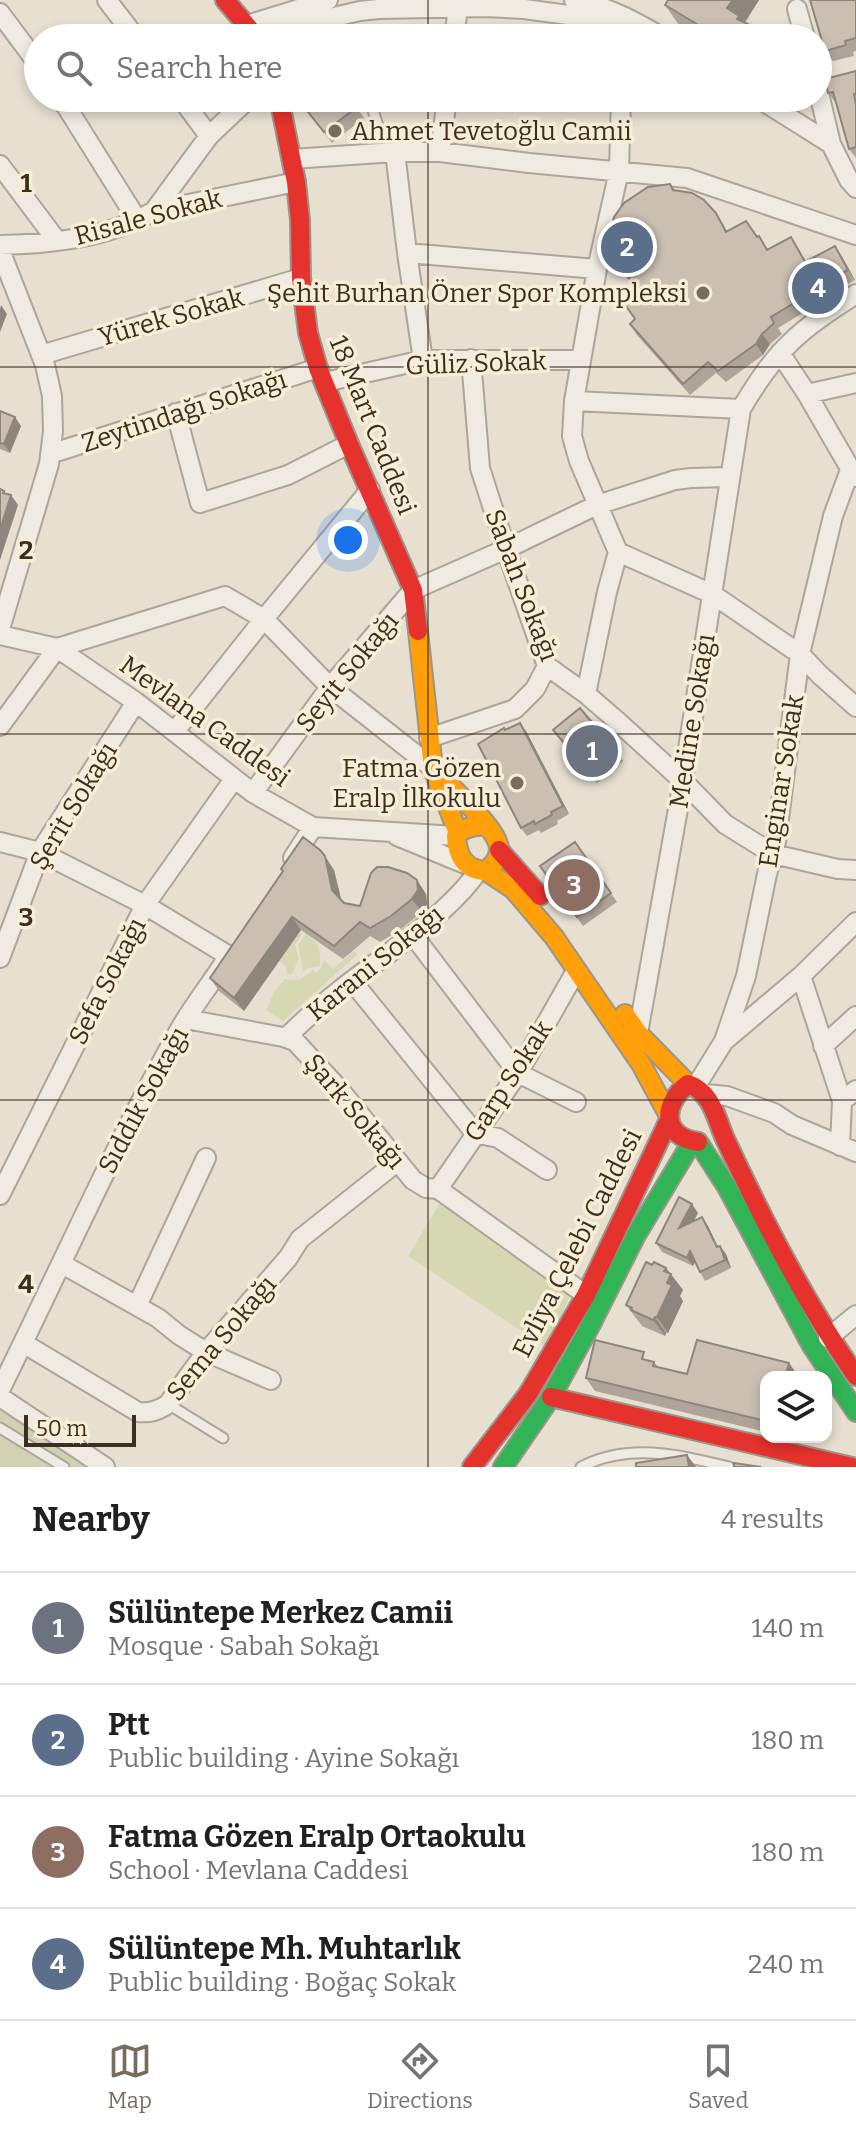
<!DOCTYPE html>
<html lang="en">
<head>
<meta charset="utf-8">
<style>
  :root { --surface:#fff; --page:#f2f2f2; --text:#202124; --muted:#757577; --line:#e0e0e0; --accent:#786c5e }
  body { margin:0; font-family:Bitter,serif; background:var(--page); color:var(--text) }
  .controls { position:absolute; right:24px; bottom:24px; display:grid; overflow:hidden; border-radius:16px; box-shadow:0 4px 12px #0003 }
  .controls button { width:72px; height:72px; display:grid; place-items:center; padding:0; border:0; border-bottom:2px solid var(--line); background:var(--surface); color:var(--text); font:40px sans-serif }
  .scale { position:absolute; left:24px; bottom:20px; width:112px; box-sizing:border-box; padding-left:8px; border:4px solid #3d2e20; border-top:0; font-size:22px; line-height:28px; white-space:nowrap; color:#3d2e20; -webkit-text-stroke:6px #f7eed8; paint-order:stroke }
  .you { position:absolute; left:348px; top:540px; width:28px; height:28px; margin:-20px; border:6px solid #fff; border-radius:50%; background:#1a73e8; box-shadow:0 0 0 12px #1a73e833 }
  .badge { display:grid; place-items:center; width:52px; height:52px; border-radius:50%; background:var(--accent); color:#fff; font-size:26px; font-weight:700 }
  .pin { position:absolute; translate:-50% -50%; border:4px solid #fff; box-shadow:0 2px 8px #0006 }
  .list { margin:0; padding:0; list-style:none }
  h2 { display:flex; justify-content:space-between; align-items:center; height:104px; margin:0; padding:0 32px; font-size:34px }
  h2 small { font-size:26px; font-weight:400; color:var(--muted) }
  .list li { display:grid; grid-template-columns:52px 1fr auto; gap:24px; align-items:center; box-sizing:border-box; height:112px; padding:0 32px; border-top:2px solid var(--line) }
  .list b { display:block; font-size:30px; white-space:nowrap }
  .list p { margin:0; font-size:26px; white-space:nowrap; color:var(--muted) }
  .list em { font-size:26px; font-style:normal; color:var(--muted) }
  .icon { flex:none; width:44px; height:44px; fill:none; stroke:currentColor; stroke-width:2; stroke-linecap:round; stroke-linejoin:round }
  .map { position:relative; flex:none; width:856px; height:1467px; overflow:hidden }
  .search { position:absolute; background:var(--surface); box-shadow:0 4px 12px #0003; left:24px; right:24px; top:24px; height:88px; display:flex; align-items:center; gap:20px; box-sizing:border-box; padding:0 28px; border-radius:44px; color:var(--muted); font-size:30px }
  .sheet { height:552px; background:var(--surface) }
  nav { display:flex; justify-content:space-around; align-items:center; box-sizing:border-box; height:112px; border-top:2px solid var(--line); background:var(--surface); font-size:22px; color:var(--muted) }
  nav a { display:grid; justify-items:center; gap:4px }
  nav .on { color:var(--accent) }
  .map>svg:first-child { display:block }
</style>
</head>
<body>
<div class="map">
<svg width="856" height="1467" viewBox="0 0 856 1467">
  <rect width="100%" height="100%" fill="#e7e0d1"/>
  <path fill="#d6d7b3" d="M300,932L302,934L295,945L299,959L292,974L287,975L286,967L280,961Z
    M306,934C321,945 320,949 320,966L308,968L299,975L303,970L298,945Z
    M354,951L358,954L283,1021L266,1010L274,992L285,979L299,980L313,970L316,973L321,968L324,960L333,969Z
    M440,1203L571,1294L546,1347L408,1256Z"/>
  <path fill="#d1d1b3" d="M0,1406L93,1467H0Z"/>
  <g fill="none" stroke-linecap="round" stroke-linejoin="round">
    <defs>
      <path id="lane" d="M369,98L380,132
        M168,1404L223,1438
        M0,1428L64,1467
        M581,1467C629,1442 679,1455 729,1467"/>
      <path id="street" d="M107,0L136,38
        M574,0C606,6 635,21 663,38
        M797,9L805,38
        M0,13L38,64
        M247,25L328,0
        M258,38L321,20L360,11L379,9L486,7L524,9L583,17H625
        M454,38L459,0
        M624,38L625,17
        M818,89L831,144
        M61,98L138,221
        M621,98L619,171L597,269L574,401L572,436L579,461L618,552L712,594L800,654L820,675L856,707
        M758,98L831,144L849,180L856,188
        M209,136L249,98
        M395,152L407,253L423,360
        M440,152L447,98
        M292,159L395,152H440L529,163L687,178L856,235
        M0,165L57,241
        M154,211L209,136L181,98
        M0,245C52,244 108,238 154,211L296,182
        M0,250L45,365L52,396L53,431L49,464L0,629
        M407,253L597,269
        M780,353L807,394L855,477
        M41,355L301,278
        M471,359L480,468L506,549L547,666L586,694L616,720L683,781L725,824L773,854L838,869L856,870
        M325,382L423,360H581
        M807,394L856,383
        M574,401L741,409C755,386 770,362 790,343C809,324 833,309 856,294
        M176,413L200,503L288,475L349,444
        M50,454L318,368
        M0,635L57,648L136,702L253,793L313,827L456,836
        M586,694L607,592L618,552
        M0,726L57,648L225,596L264,619L330,687L433,768
        M175,731L264,619L370,490
        M429,738L515,709L535,689L547,666
        M253,793L330,687L413,590L506,549L597,505L675,480L691,478L729,477
        M397,836L465,864
        M0,842L40,852L145,905L229,956
        M293,858L313,827
        M413,935L518,1073L576,1102
        M0,958L40,852L136,702
        M801,976L842,1101
        M352,981L475,1133L498,1138L547,1170
        M186,1019L283,1037L295,1041L340,1090L413,1180L426,1188L438,1189L586,1295
        M638,1033L683,781L741,409
        M286,1038C318,1005 355,978 392,951C423,927 456,903 478,871
        M724,1041L801,976L856,922
        M823,1046L856,1016
        M696,1086L724,1041L746,976L767,874L776,842L800,654L833,516L850,470
        M706,1094L727,1096L774,1113L792,1125L856,1152
        M840,1146L842,1101L856,1090
        M438,1189L518,1073L576,971
        M0,1195L145,905L234,779
        M62,1264L158,1318L179,1335L206,1352L271,1380
        M137,1306L206,1158
        M828,1338L856,1315
        M23,1343L138,1412C150,1413 158,1411 168,1404L206,1352L288,1258L300,1239L397,1162
        M0,1390C60,1269 114,1146 180,1029C193,1006 210,985 224,963
        M0,1397L105,1467"/>
      <path id="fast" d="M698,1142L727,1187L812,1346L856,1412
        M503,1467L551,1397L589,1328L636,1235L692,1142"/>
      <path id="slow" d="M418,631L433,768L458,833
        M443,778C456,793 499,830 499,849C499,859 493,865 486,871C465,870 457,856 456,836C464,827 474,825 486,826
        M486,871L513,889L554,937L641,1064L668,1114
        M625,1014L638,1033L688,1084"/>
      <path id="jam" d="M225,0L257,38
        M279,98L296,182L300,220L301,278L308,333L318,368L349,444L413,590L418,631
        M499,850L540,896
        M698,1142C661,1136 662,1104 688,1084C714,1093 716,1121 727,1143C765,1224 805,1302 856,1376
        M551,1397L852,1467
        M472,1467L528,1394L586,1295L669,1120"/>
    </defs>
    <use href="#lane" stroke="#ada599" stroke-width="13"/>
    <use href="#street" stroke="#ada599" stroke-width="22"/>
    <use href="#fast" stroke="#9c958a" stroke-width="22"/>
    <use href="#slow" stroke="#9c958a" stroke-width="22"/>
    <use href="#jam" stroke="#9c958a" stroke-width="22"/>
    <use href="#lane" stroke="#efebe3" stroke-width="9"/>
    <use href="#street" stroke="#efebe3" stroke-width="18"/>
    <use href="#fast" stroke="#30b455" stroke-width="18"/>
    <use href="#slow" stroke="#ff9f0a" stroke-width="18"/>
    <use href="#jam" stroke="#e5322d" stroke-width="18"/>
  </g>
  <path fill="#afa499" d="M759,0L745,23L778,38H701L679,25L665,5Z
    M856,0V51L853,52L854,56L833,61L825,51Z
    M856,71V158L849,149L837,104L828,93Z
    M297,98H350L364,118L332,143Z
    M670,184L675,190L723,224L727,231L757,237L768,249L798,248L806,262L842,257L855,280L829,295L830,297L807,313L806,311L778,328L782,334L770,344L763,355L726,382L716,373L690,395L637,335L630,324L635,319L639,291L624,273Z
    M0,411L21,426L10,453L0,449Z
    M505,730L526,731L569,814L557,821L558,824L541,833L539,830L527,836L521,828Z
    M553,730L615,750L623,761L597,783L561,741Z
    M575,842L617,902L583,926L540,866Z
    M334,870L341,899L344,903L360,906L426,894L427,904L422,912L400,930L380,942L370,936L343,959L301,930L244,1011L219,991L210,978Z
    M698,1213L694,1221L708,1226L718,1247L720,1246L726,1254L731,1268L705,1281L700,1272L695,1262L693,1266L662,1252L656,1243Z
    M652,1265L666,1268L683,1290L680,1296L683,1301L668,1333H666L665,1336L642,1326L626,1305Z
    M650,1361L654,1362L658,1367L687,1374L789,1363L798,1376L797,1377H766V1432L595,1391L586,1378Z"/>
  <path fill="#8e867d" d="M733,0H759L744,23L753,36L727,8Z
    M835,246L842,257L855,280L848,270Z
    M1,305L7,314L0,332V309Z
    M762,334L770,344L763,355L756,344Z
    M15,417L21,426L10,453L4,444Z
    M4,491L10,499L11,495L18,505L0,560V529Z
    M520,723L526,731L569,814L563,806Z
    M325,856L334,870L342,903L332,890Z
    M417,880L426,894L427,904L422,912L412,899Z
    M292,917L301,930L244,1011L234,998Z
    M692,1204L698,1213L685,1236L679,1228Z
    M702,1217L708,1226L722,1256L717,1247Z
    M720,1246L726,1254L731,1268L725,1260Z
    M690,1251L696,1260L693,1266L687,1258Z
    M666,1268L683,1290L680,1296L683,1301L668,1333L657,1317L667,1283L664,1271Z
    M655,1317L666,1333L665,1336L653,1320Z
    M789,1363L798,1376L797,1377H785Z
    M687,1455L696,1467H689Z"/>
  <path fill="#cbbfb2" stroke="#8e867d" stroke-width="2" d="M668,0H733L727,8L739,16L737,19L778,38H720L665,5Z
    M810,0H856V38L845,41L846,45L825,51Z
    M856,71V94H854L856,105V147L849,149L833,92L828,93L825,79Z
    M297,98H350L357,107L324,132Z
    M670,184L673,190L692,193L704,200L716,213L726,232L746,221L757,237L759,236L767,250L791,237L805,262L835,246L848,270L821,284L822,286L799,302V300L771,317L774,323L762,334L756,344L718,371L708,362L683,384L630,324L635,319L624,303L640,290L624,273L617,259V229L613,222L614,217L624,203L648,187Z
    M0,411L15,417L4,444L0,443Z
    M0,489L4,491L3,493L11,495L0,530Z
    M580,708L615,750L589,772L553,730Z
    M520,723L563,806L551,812L552,815L535,824L534,821L521,828L478,744L504,728L505,730Z
    M303,837L320,850L325,856L332,890L344,903L360,906L371,873L377,867H388L407,873L417,880L418,890L412,899L391,916L370,928L360,922L334,946L292,917L234,998L210,978L283,871L281,869Z
    M575,842L611,893L577,917L540,866Z
    M679,1197L692,1204L679,1228L702,1217L717,1247L720,1246L725,1260L700,1272L690,1251L687,1258L656,1243Z
    M646,1262L652,1265L654,1262L666,1268L664,1271L671,1274L667,1283L672,1285L657,1317H655L653,1320L631,1310L632,1308L626,1305Z
    M595,1340L644,1352L642,1359L654,1362L653,1366L687,1374L697,1340L789,1363L785,1377H766V1421L586,1378Z
    M687,1455L689,1467H694H636V1463Z
    M734,1463L761,1467H734Z"/>
  <path fill="none" stroke="#3d2e20" stroke-width="2" stroke-opacity="0.55" d="M428,0V38M428,98V1467M0,367H856M0,734H856M0,1100H856"/>
  <g fill="#786c5e" stroke="#f7eed8" stroke-width="3">
    <circle cx="335" cy="131" r="8"/>
    <circle cx="703" cy="293" r="8"/>
    <circle cx="517" cy="783" r="8"/>
  </g>
  <g text-anchor="middle" stroke-width="7" stroke-linejoin="round" paint-order="stroke">
    <g font-size="26" fill="#3d2e20" stroke="#f7eed8" text-anchor="end">
      <text x="351" y="140" text-anchor="start">Ahmet Tevetoğlu Camii</text>
      <text x="687" y="302">Şehit Burhan Öner Spor Kompleksi</text>
      <text x="501" y="777">Fatma Gözen<tspan x="501" dy="30">Eralp İlkokulu</tspan></text>
    </g>
    <g font-size="26" fill="#3d2e20" stroke="#f7eed8">
      <text transform="translate(148 217) rotate(-15)" y="9">Risale Sokak</text>
      <text transform="translate(171 317) rotate(-16)" y="9">Yürek Sokak</text>
      <text transform="translate(476 363) rotate(-2)" y="9">Güliz Sokak</text>
      <text transform="translate(184 411) rotate(-18)" y="9">Zeytindağı Sokağı</text>
      <text transform="translate(373 425) rotate(68)" y="9">18 Mart Caddesi</text>
      <text transform="translate(522 585) rotate(69)" y="9">Sabah Sokağı</text>
      <text transform="translate(347 672) rotate(-51)" y="9">Seyit Sokağı</text>
      <text transform="translate(205 721) rotate(36)" y="9">Mevlana Caddesi</text>
      <text transform="translate(692 721) rotate(-81)" y="9">Medine Sokağı</text>
      <text transform="translate(781 781) rotate(-81)" y="9">Enginar Sokak</text>
      <text transform="translate(73 806) rotate(-59)" y="9">Şerit Sokağı</text>
      <text transform="translate(375 963) rotate(-39)" y="9">Karani Sokağı</text>
      <text transform="translate(107 981) rotate(-63)" y="9">Sefa Sokağı</text>
      <text transform="translate(508 1081) rotate(-57)" y="9">Garp Sokak</text>
      <text transform="translate(143 1100) rotate(-62)" y="9">Sıddık Sokağı</text>
      <text transform="translate(355 1111) rotate(50)" y="9">Şark Sokağı</text>
      <text transform="translate(577 1243) rotate(-63)" y="9">Evliya Çelebi Caddesi</text>
      <text transform="translate(221 1338) rotate(-50)" y="9">Sema Sokağı</text>
    </g>
  </g>
  <g font-size="26" text-anchor="middle" font-weight="bold" fill="#3d2e20" stroke="#f7eed8" stroke-width="7" stroke-linejoin="round" paint-order="stroke">
    <text x="26" y="192">1</text>
    <text x="26" y="559">2</text>
    <text x="26" y="926">3</text>
    <text x="26" y="1293">4</text>
  </g>
</svg>
<div class="controls">
<button><svg class="icon" aria-label="layers" viewBox="0 0 24 24"><path d="M12 4l9 5-9 5-9-5zM3 14l9 5 9-5"/></svg></button>
</div>
<div class="scale">50 m</div>
<div class="you"></div>
<div class="pin badge" style="left:592px;top:751px;background:#6b7280">1</div>
<div class="pin badge" style="left:627px;top:247px;background:#5c6f8a">2</div>
<div class="pin badge" style="left:574px;top:885px;background:#8d6e63">3</div>
<div class="pin badge" style="left:818px;top:288px;background:#5c6f8a">4</div>
<div class="search"><svg class="icon" aria-label="search" viewBox="0 0 24 24"><circle cx="10" cy="10" r="6"/><path d="M15 15l6 6"/></svg>Search here</div>
</div>
<section class="sheet">
<h2>Nearby<small>4 results</small></h2>
<ul class="list">
<li><span class="badge" style="background:#6b7280">1</span><div><b>Sülüntepe Merkez Camii</b><p>Mosque · Sabah Sokağı</p></div><em>140 m</em></li>
<li><span class="badge" style="background:#5c6f8a">2</span><div><b>Ptt</b><p>Public building · Ayine Sokağı</p></div><em>180 m</em></li>
<li><span class="badge" style="background:#8d6e63">3</span><div><b>Fatma Gözen Eralp Ortaokulu</b><p>School · Mevlana Caddesi</p></div><em>180 m</em></li>
<li><span class="badge" style="background:#5c6f8a">4</span><div><b>Sülüntepe Mh. Muhtarlık</b><p>Public building · Boğaç Sokak</p></div><em>240 m</em></li>
</ul>
</section>
<nav>
<a class="on"><svg class="icon" aria-label="map" viewBox="0 0 24 24"><path d="M3 6l6-2 6 2 6-2v14l-6 2-6-2-6 2zM9 4v14M15 6v14"/></svg>Map</a>
<a><svg class="icon" aria-label="directions" viewBox="0 0 24 24"><path d="M12 3l9 9-9 9-9-9zM9 14v-3h6M13 9l2 2-2 2"/></svg>Directions</a>
<a><svg class="icon" aria-label="saved" viewBox="0 0 24 24"><path d="M7 4h10v16l-5-4-5 4z"/></svg>Saved</a>
</nav>
</body>
</html>
